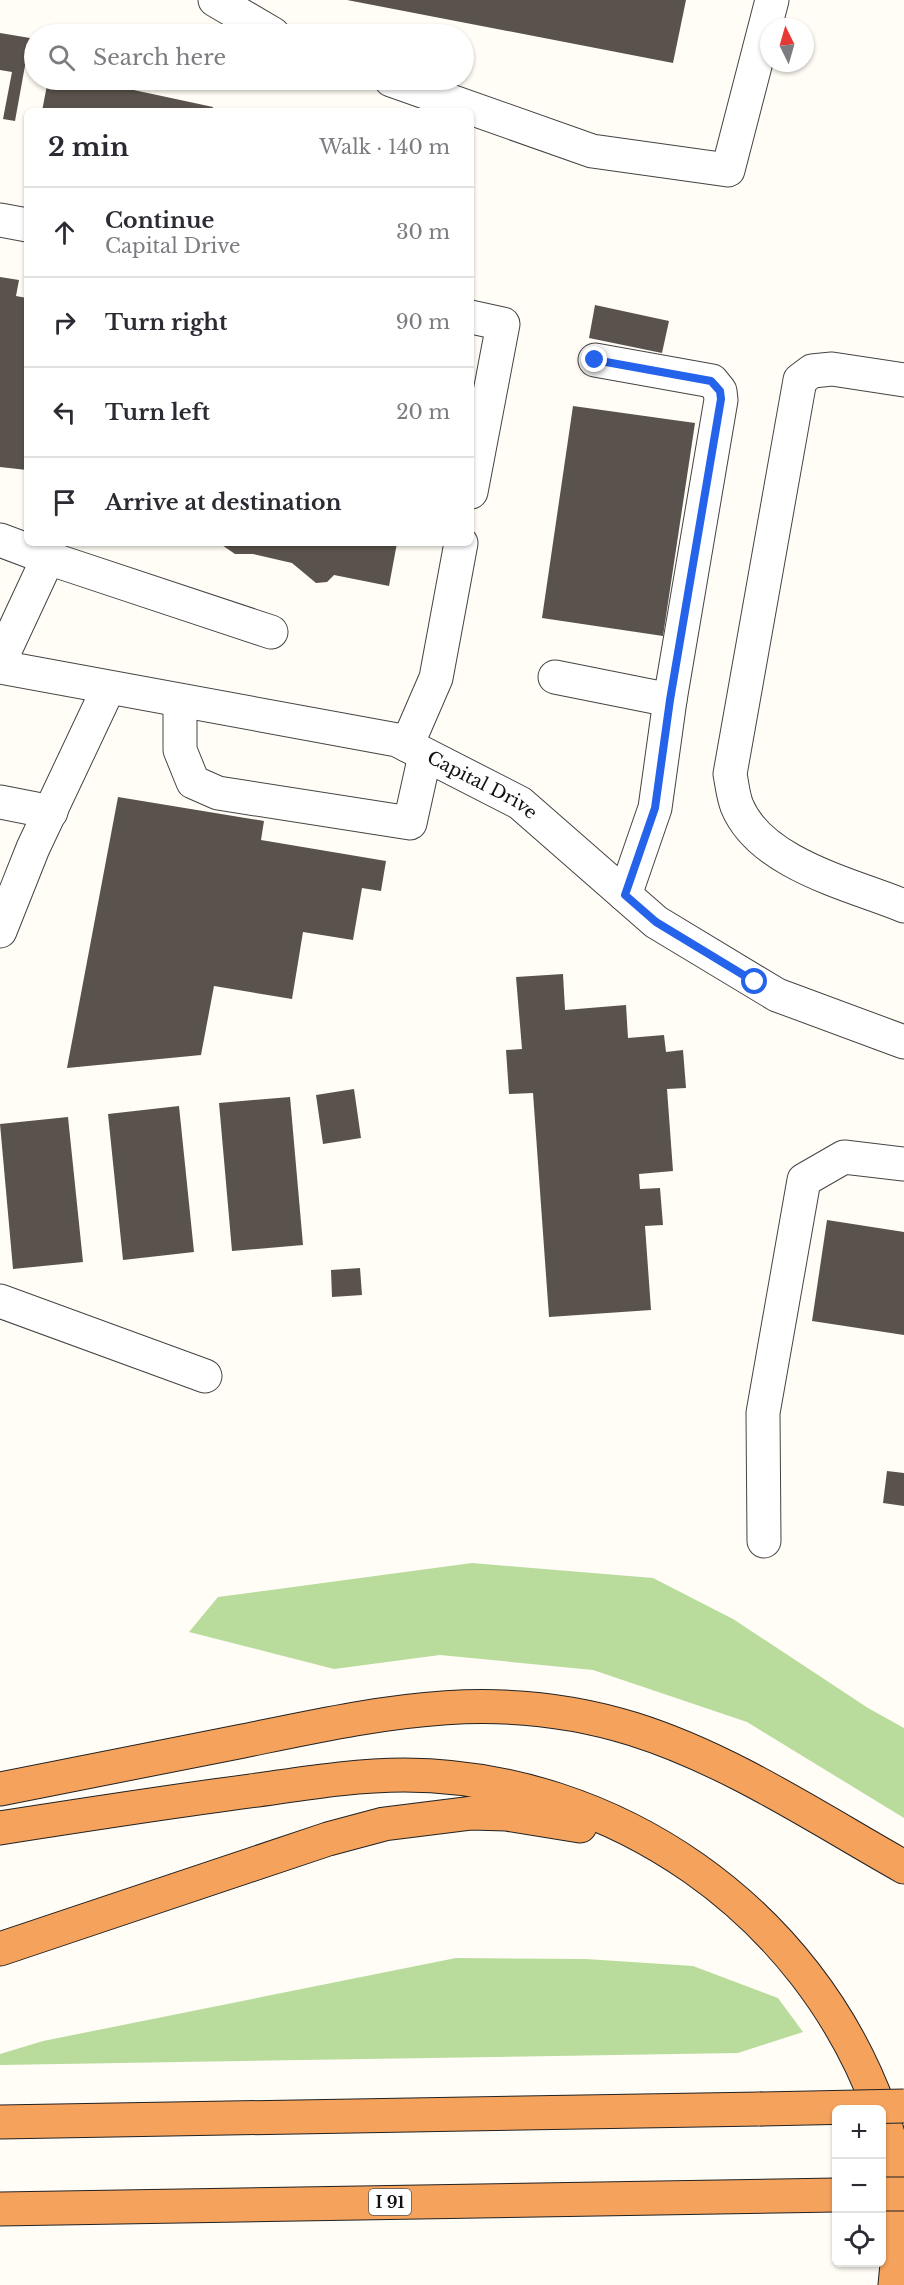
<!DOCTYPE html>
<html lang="en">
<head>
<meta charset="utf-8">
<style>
  :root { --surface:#fff; --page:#f7f7f7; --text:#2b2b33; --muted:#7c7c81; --line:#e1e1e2 }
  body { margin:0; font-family:"Libre Baskerville",serif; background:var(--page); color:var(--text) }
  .controls { position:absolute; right:18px; bottom:18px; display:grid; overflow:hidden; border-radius:9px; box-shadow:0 2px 4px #0004 }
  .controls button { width:54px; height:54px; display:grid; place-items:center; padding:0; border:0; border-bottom:2px solid var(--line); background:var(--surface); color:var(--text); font:30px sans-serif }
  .compass { position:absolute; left:760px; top:18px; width:54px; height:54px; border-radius:50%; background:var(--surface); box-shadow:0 2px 4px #0004; rotate:355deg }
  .stop { position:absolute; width:18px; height:18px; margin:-14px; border:4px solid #2563eb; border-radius:50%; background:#fff }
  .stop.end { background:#2563eb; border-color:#fff; box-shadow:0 2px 6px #0008 }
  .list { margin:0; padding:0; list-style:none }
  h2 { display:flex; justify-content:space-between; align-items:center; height:78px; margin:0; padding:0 24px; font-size:26px }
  h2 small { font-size:20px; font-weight:400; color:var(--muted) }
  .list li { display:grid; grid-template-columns:39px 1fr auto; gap:18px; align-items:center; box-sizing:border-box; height:90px; padding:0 24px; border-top:2px solid var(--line) }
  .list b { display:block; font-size:22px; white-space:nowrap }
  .list p { margin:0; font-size:20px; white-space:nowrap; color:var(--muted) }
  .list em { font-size:20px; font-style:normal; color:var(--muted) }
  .icon { flex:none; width:33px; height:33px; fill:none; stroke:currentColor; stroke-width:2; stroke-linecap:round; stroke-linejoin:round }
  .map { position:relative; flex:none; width:904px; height:2285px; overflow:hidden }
  .search { position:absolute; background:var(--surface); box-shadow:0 2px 4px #0004; left:24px; top:24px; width:450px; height:66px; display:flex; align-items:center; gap:15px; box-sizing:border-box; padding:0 21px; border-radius:33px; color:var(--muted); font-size:22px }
  .panel { position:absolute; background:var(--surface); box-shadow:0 2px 4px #0004; left:24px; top:108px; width:450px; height:438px; border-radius:9px }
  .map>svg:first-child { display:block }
</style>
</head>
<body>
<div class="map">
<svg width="904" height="2285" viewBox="0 0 904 2285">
  <rect width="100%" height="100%" fill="#fffdf5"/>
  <path fill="#b9dc9c" d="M472,1563L653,1578L733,1619L868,1708L904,1728V1818L747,1722L593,1670L440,1655L334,1669L189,1632L218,1597Z
    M456,1958L586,1959L693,1966L778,1998L803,2032L738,2053L0,2065V2054L43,2041Z"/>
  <path fill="#5a524d" d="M347,0H686L673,63Z
    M0,33L30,38L15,121L3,119L12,72L0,70Z
    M48,80H87L213,107L212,111H42Z
    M0,277L19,280L16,296L27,298V470L0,467Z
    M595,305L669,321L662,353L589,338Z
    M573,406L695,423L663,636L542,618Z
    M219,543H397L389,586L334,575L327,582L316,583L292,563L253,554H235Z
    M118,797L264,821L261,840L386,861L381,891L362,888L353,940L303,932L292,999L214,986L201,1055L67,1068Z
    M563,974L565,1010L626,1005L628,1038L664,1035L666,1052L683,1050L686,1088L667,1089L673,1171L639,1174L640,1189L660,1188L663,1225L645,1226L651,1310L549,1317L533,1093L509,1094L506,1050L522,1049L516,977Z
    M354,1089L361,1138L323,1144L316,1095Z
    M290,1097L303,1245L232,1251L219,1103Z
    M179,1106L194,1252L123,1260L108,1114Z
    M68,1117L83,1262L13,1269L0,1124Z
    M827,1220L904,1232V1335L812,1321Z
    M360,1268L362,1295L332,1297L331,1270Z
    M887,1471L904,1473V1506L883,1503Z"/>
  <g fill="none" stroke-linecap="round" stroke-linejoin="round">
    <defs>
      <g id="minor">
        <path d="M215,0L273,34"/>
        <path d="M391,80L592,151L728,170L772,0"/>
        <path d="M0,220L27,225"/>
        <path d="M471,317L503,324L471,492"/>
        <path d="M595,360L712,381L720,391L721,400L670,700L655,808L625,895"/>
        <path d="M904,380L832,369L812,371L800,380L730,774C732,784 733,796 737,806C761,864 850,884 904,906"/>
        <path d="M0,540L48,558"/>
        <path d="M0,661L48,558L271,632"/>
        <path id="s1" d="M0,667L397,740L520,803L656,922L777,995L904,1042"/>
        <path d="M555,677L670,700"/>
        <path d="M180,701V750L193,782L218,793L410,823L425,755"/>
        <path d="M407,745L436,678L461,543"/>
        <path d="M0,802L51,812"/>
        <path d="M0,931L33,848L108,689"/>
        <path d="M0,1301L205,1376"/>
        <path d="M764,1541L763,1413L804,1180L844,1157L904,1164"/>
      </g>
      <path id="highway" d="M0,1789C81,1773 162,1757 243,1741C380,1713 495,1686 633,1729C729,1759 817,1818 904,1867
        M0,1828C83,1815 167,1802 250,1791C301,1784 352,1775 404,1775C615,1776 808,1911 880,2110
        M0,1949L328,1839L384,1824L472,1813L506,1814L580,1826
        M882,2115C901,2168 901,2229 895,2285
        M0,2122L760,2109
        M0,2209L836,2195"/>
    </defs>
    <use href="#minor" stroke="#444" stroke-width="35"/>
    <use href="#highway" stroke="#222" stroke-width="35"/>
    <use href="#minor" stroke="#fff" stroke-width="33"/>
    <use href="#highway" stroke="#f5a25d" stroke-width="33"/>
    <defs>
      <path id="highway-bridge" d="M760,2109L904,2106
        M882,2194H904"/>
    </defs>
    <use href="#highway-bridge" stroke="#222" stroke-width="35" stroke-linecap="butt"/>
    <use href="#highway-bridge" stroke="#f5a25d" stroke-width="33"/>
  </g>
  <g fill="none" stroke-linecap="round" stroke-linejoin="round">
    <path stroke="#2563eb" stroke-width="8" d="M595,360L711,381L720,391L721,399L670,700L655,808L625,895L656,922L755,982"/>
  </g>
  <g text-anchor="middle" stroke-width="6" stroke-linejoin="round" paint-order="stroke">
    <rect fill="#fff" stroke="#585858" stroke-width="1.5" x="369" y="2189" width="42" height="26" rx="4.5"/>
    <g font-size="16" font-weight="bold" fill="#111">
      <text x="390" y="2208">I 91</text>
    </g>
    <g font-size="18" fill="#111" stroke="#fff">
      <text dy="6" stroke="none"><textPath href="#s1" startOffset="500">Capital Drive</textPath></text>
    </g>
  </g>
</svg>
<div class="controls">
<button>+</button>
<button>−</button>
<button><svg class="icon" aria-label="locate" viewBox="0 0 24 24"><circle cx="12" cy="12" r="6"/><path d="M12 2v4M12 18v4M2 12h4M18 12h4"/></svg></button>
</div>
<svg class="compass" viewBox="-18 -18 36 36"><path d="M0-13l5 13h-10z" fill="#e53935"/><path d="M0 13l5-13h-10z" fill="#7c7c81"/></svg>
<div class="stop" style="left:755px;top:982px"></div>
<div class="stop end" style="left:595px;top:360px"></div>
<div class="search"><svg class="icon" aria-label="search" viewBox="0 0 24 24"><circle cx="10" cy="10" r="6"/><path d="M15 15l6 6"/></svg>Search here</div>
<section class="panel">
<h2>2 min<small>Walk · 140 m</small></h2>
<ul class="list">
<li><svg class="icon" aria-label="ahead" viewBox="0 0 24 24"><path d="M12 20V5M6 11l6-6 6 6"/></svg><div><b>Continue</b><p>Capital Drive</p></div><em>30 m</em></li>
<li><svg class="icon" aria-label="right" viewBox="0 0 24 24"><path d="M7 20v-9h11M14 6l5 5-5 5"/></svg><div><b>Turn right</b></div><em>90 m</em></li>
<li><svg class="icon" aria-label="left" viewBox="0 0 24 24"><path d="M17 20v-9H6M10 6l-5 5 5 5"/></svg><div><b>Turn left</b></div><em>20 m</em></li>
<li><svg class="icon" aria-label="arrive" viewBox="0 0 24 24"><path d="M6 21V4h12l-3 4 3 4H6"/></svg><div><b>Arrive at destination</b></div></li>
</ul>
</section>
</div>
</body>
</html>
